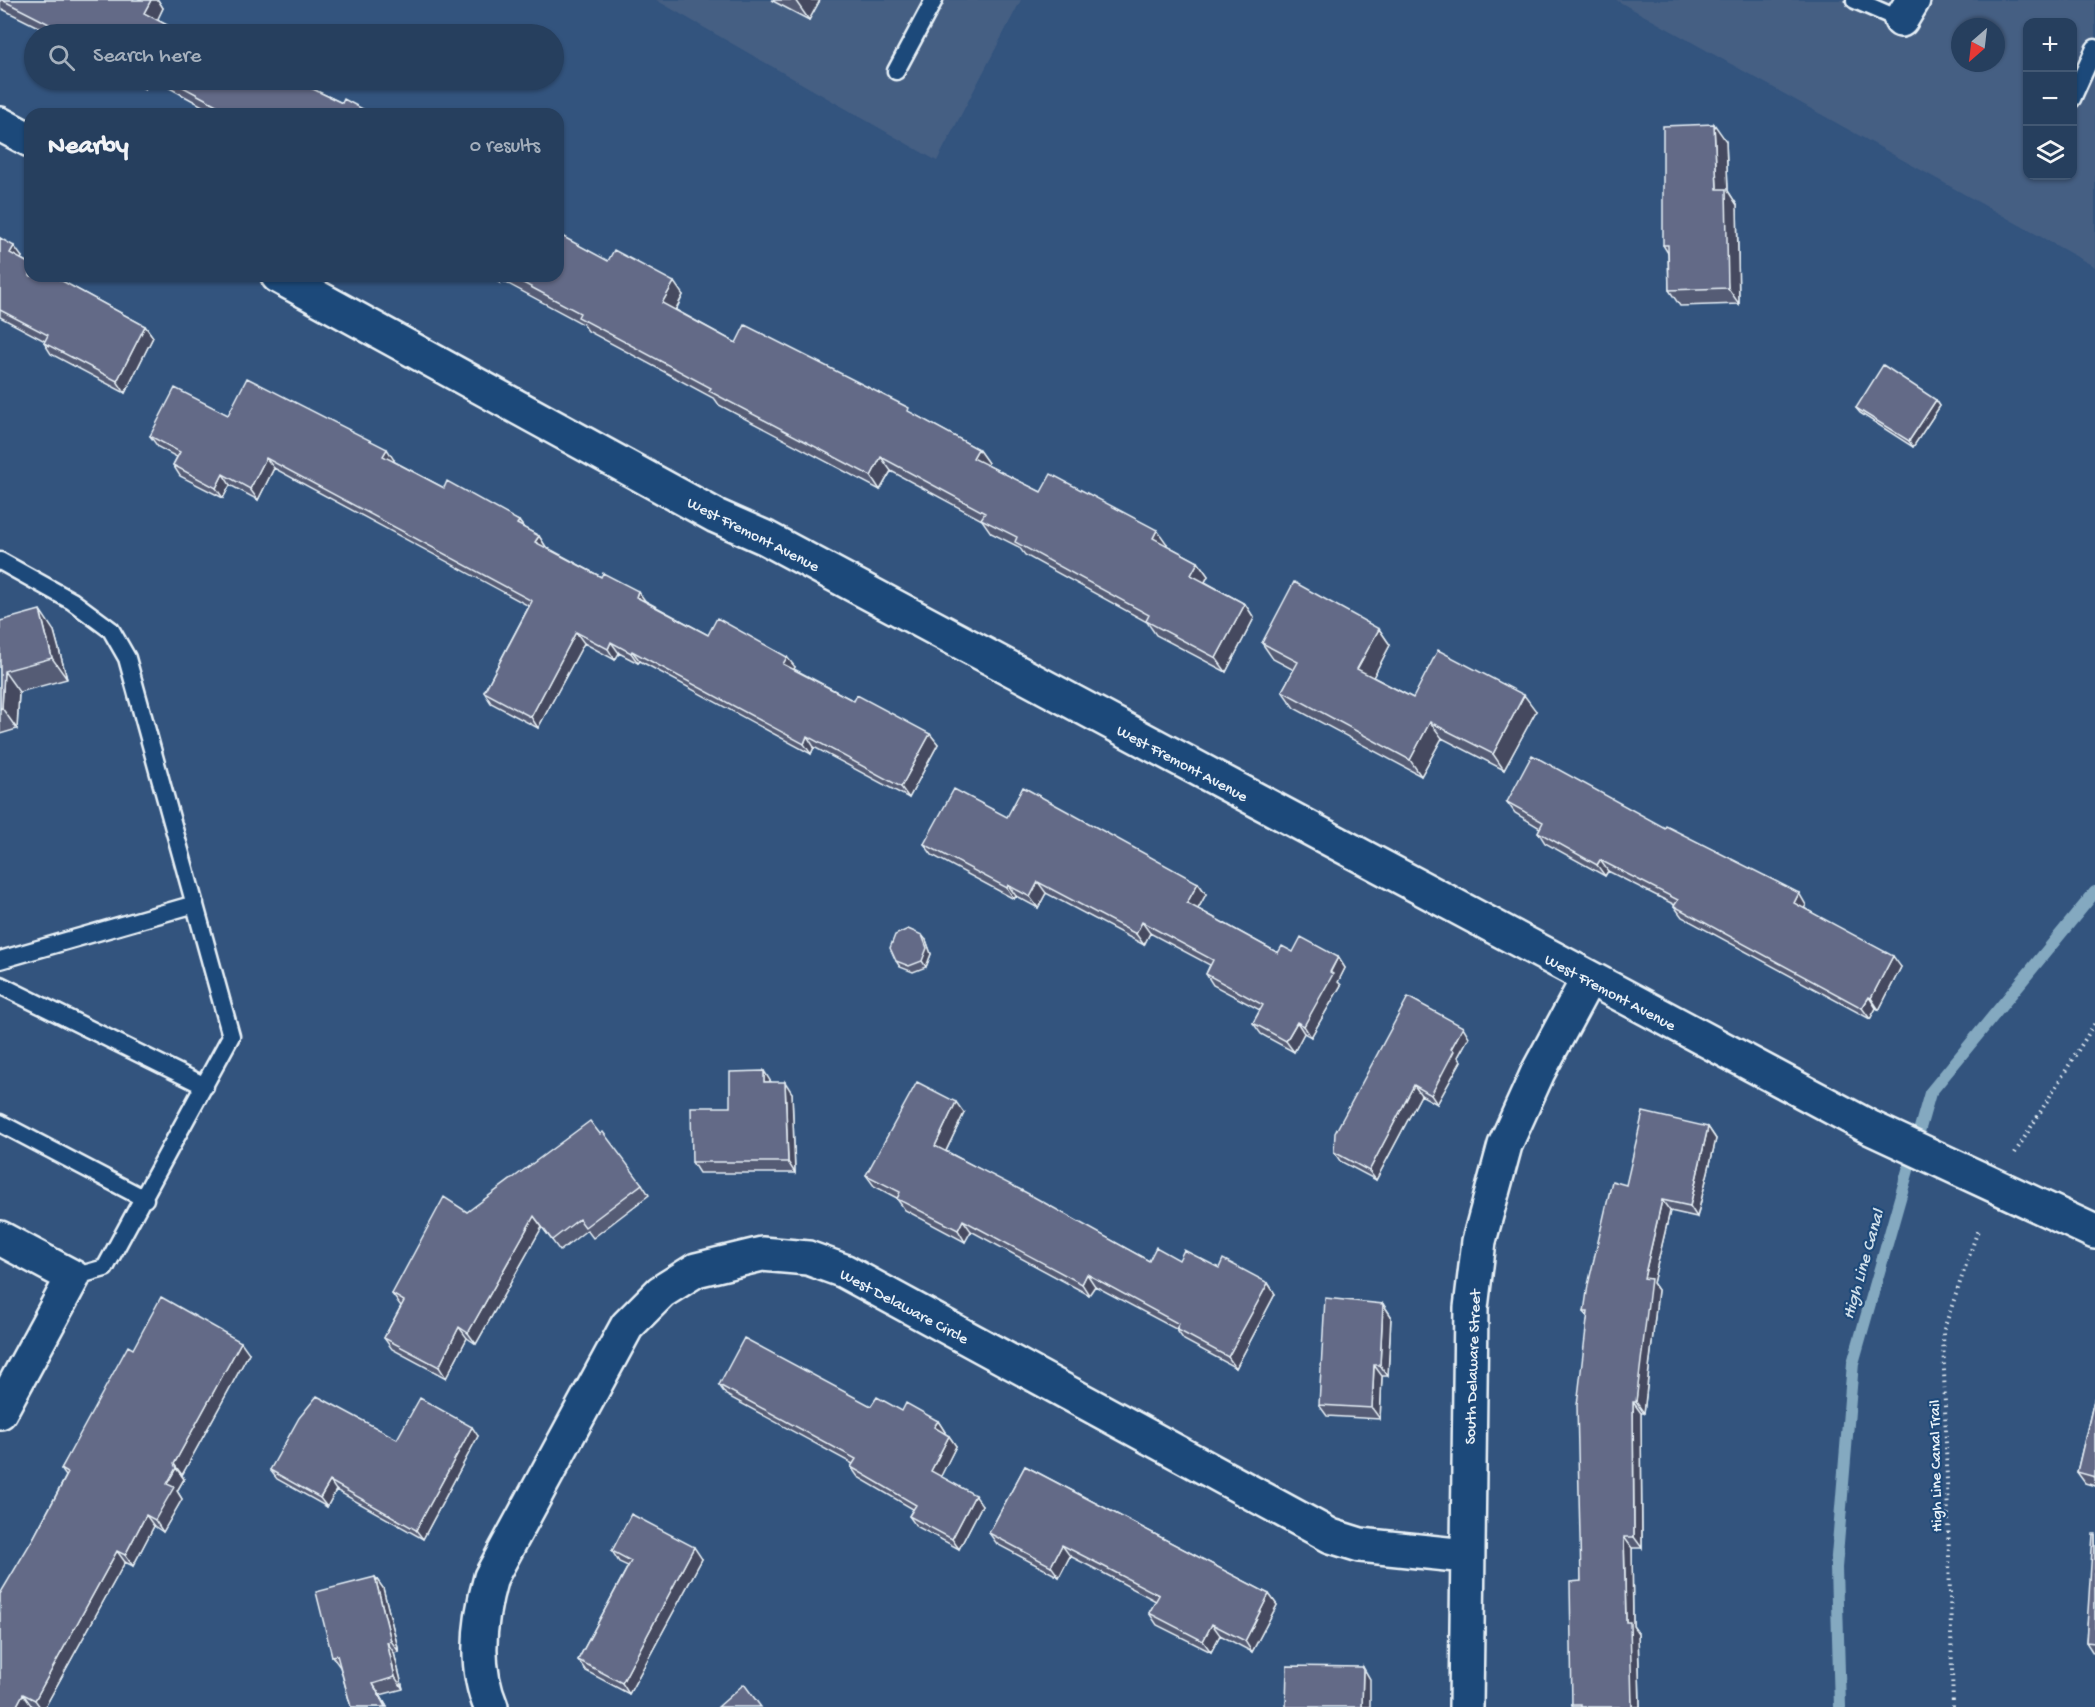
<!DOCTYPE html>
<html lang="en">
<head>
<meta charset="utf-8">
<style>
  :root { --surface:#263f5e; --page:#324a67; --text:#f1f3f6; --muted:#a4afbc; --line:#425873 }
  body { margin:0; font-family:"Gochi Hand",sans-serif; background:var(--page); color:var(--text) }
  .controls { position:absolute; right:18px; top:18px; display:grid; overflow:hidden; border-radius:12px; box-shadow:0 2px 4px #0004 }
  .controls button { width:54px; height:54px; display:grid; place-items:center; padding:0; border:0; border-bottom:2px solid var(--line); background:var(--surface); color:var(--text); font:30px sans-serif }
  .compass { position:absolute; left:1951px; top:18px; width:54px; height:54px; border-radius:50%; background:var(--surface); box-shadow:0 2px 4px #0004; rotate:208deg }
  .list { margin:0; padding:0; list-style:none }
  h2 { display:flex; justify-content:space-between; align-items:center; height:78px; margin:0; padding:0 24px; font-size:26px }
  h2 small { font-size:20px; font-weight:400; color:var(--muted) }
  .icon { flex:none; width:33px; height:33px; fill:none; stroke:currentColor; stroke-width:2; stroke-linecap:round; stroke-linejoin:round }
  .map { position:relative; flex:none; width:2095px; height:1707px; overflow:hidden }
  .search { position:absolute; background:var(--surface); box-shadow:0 2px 4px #0004; left:24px; top:24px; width:540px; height:66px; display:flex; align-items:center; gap:15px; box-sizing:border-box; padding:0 21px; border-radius:33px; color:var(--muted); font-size:22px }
  .panel { position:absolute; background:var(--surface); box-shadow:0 2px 4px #0004; left:24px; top:108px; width:540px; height:174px; border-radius:18px }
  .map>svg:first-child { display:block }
</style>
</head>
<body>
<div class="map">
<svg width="2095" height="1707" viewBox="0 0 2095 1707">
  <rect width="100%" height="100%" fill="#33547e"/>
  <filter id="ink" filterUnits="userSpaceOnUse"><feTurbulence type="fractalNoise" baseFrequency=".0167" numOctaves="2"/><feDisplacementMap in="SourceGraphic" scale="12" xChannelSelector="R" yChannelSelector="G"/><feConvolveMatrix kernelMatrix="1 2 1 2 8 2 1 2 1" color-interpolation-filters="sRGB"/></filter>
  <g filter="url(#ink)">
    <path fill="#445e83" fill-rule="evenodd" d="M656,0H1021L937,161Z
      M1616,0H2095V267ZM2028,22H2072V176H2028ZM1960,27H1996V63H1960Z"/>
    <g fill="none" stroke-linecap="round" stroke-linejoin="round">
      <path stroke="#84a9c0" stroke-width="12" d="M1840,1707L1836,1568L1853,1363L1930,1093L2095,892"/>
      <defs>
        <path id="service" d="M1855,0L1901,20
          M896,71L934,0
          M2072,99L2095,48
          M0,561L72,601L111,630L127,658L231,1036L105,1268L73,1277
          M0,960L195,904
          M0,985L205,1086
          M0,1123L145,1199"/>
        <path id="minor" d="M1901,20L1913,0
          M0,124L30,140
          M278,276L716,516L766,538L1871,1128L2095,1232
          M0,1238L73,1277L0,1412
          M491,1707C473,1665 479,1619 491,1577L627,1326L661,1292L696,1270L762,1254L808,1258L844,1271L1331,1536L1360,1545L1466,1556
          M1466,1707L1471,1308L1479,1241L1505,1145L1538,1072L1588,979"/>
      </defs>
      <use href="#service" stroke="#e8f1f8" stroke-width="21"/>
      <use href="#minor" stroke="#e8f1f8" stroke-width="38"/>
      <path stroke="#e8f1f8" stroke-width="4" stroke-dasharray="1.5 4.5" stroke-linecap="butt" d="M2015,1153L2095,1023
        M1953,1707L1943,1332L1978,1230"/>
      <use href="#service" stroke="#1f4a7a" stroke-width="16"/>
      <use href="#minor" stroke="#1f4a7a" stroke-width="33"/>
    </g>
    <path fill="#555b74" stroke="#e8f1f8" stroke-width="1.5" d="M0,0H158L163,8L157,20L184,34H52L0,8Z
      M771,0H820L809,20Z
      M127,80H150L145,89Z
      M155,80H294L342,103L372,114H217Z
      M1726,141L1728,191L1737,205L1739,304L1680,306L1669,290L1668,253L1663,245Z
      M0,238L22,257L21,259L145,326L153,337L125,393L51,354L44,343L45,341L0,317Z
      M608,261L683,295L676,310L736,343L913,414L978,449L988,463L987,465L1041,492L1167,544L1166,545L1198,562L1208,576L1205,582L1245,604L1254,618L1226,672L1156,635L1147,622L1025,555L1019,547L991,533L982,520L891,471L880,490L719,405L715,399L588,331L583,324L501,280L500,283L486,276H558Z
      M1936,400L1940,406L1913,447L1860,413L1856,408Z
      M228,415L394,460L393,461L444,488L519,521L524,528L539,536L546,547L708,635L795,667L794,669L854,701L930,734L938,744L909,798L814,747L811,754L640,661L638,663L619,653L615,660L584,643L538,728L491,703L484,692L529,606L274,468L258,500L230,485L223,498L180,476L173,465L177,457L158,447L150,436Z
      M0,621L54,631L67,679L19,692L17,729L0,734Z
      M1379,629L1390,645L1373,677L1413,698L1536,711L1504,770L1442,738L1421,776L1294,708L1282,691L1294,670L1273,659L1262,643Z
      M1507,802L1665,828L1806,905L1804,908L1901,967L1879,1010L1876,1008L1870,1019L1682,917L1674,906L1675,905L1608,871L1605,876L1545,843L1538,832L1540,828L1515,813Z
      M1007,817L1198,883L1206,894L1198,909L1278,953L1293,952L1338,957L1345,968L1338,982L1341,985L1311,1037L1304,1033L1294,1052L1261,1034L1253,1023L1260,1010L1213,985L1206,974L1210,965L1150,933L1144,945L1046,893L1038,908L1016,896L1014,899L932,855L924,844Z
      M926,940L931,954L926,967L913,972L900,967L896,961Z
      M1469,1037L1458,1057L1461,1061L1437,1104L1421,1095L1376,1180L1340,1161L1334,1152Z
      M771,1082L792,1093L795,1173H699L692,1162Z
      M964,1113L946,1151L1149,1261L1179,1260L1219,1268L1268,1283L1275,1294L1236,1368L1184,1340L1176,1329L1095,1286L1089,1295L971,1231L965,1242L905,1210L897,1199V1198L874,1186L866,1175Z
      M1708,1127L1716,1139L1697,1217L1670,1211L1653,1283L1658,1290L1644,1413H1641L1642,1548H1632L1633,1626L1638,1633L1640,1707H1573L1572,1705L1581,1581L1588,1317L1584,1312Z
      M642,1184L649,1195L593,1238L587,1230L560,1251L542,1227L476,1344L467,1338L446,1378L392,1349L384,1338L401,1306L392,1294L467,1212Z
      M1383,1304L1391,1316L1388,1376H1382L1380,1419L1327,1416L1319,1405Z
      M133,1349L249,1353L182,1475L184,1479L177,1491L182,1499L163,1532L154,1526L133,1566L125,1562L45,1707H35L31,1705L0,1707L34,1537L66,1476L61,1469Z
      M719,1385L902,1411L938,1421L945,1432L944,1433L949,1436L956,1446L940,1477L982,1505L959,1549L916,1526L909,1516L913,1509L858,1477L851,1467L853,1464L726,1395Z
      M2095,1396V1486L2085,1483L2077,1472Z
      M478,1436L423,1539L336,1490L327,1507L277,1479L270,1470L397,1439Z
      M1025,1466L1269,1594L1277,1605L1252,1652L1220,1635L1211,1652L1157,1625L1149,1613L1156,1601L1109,1576L1070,1556L1059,1577L997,1544L989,1533Z
      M2095,1534V1653H2093L2086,1642Z
      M612,1551L702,1559L629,1694L586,1671L578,1660L628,1566L619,1562Z
      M375,1577L383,1588L399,1652L394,1653L403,1689L380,1695L387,1707H351L340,1667L332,1656Z"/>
    <path fill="#454a5e" stroke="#e8f1f8" stroke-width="1.5" d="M151,0H158L163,8L154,27L144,13Z
      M795,0H820L809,20Z
      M138,80H150L145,89Z
      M1714,124L1726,141L1728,191L1737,205L1739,304L1728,288L1717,189Z
      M14,246L22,257L18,264L10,253Z
      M495,276H498L501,280L500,283Z
      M674,282L683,295L672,316L662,303Z
      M145,326L153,337L125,393L117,381Z
      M1936,400L1940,406L1913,447L1909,441Z
      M387,449L394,460L391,466L383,456Z
      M978,449L988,463L983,472L973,458Z
      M881,457L891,471L880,490L871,476Z
      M266,458L274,468L258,500L250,489Z
      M223,474L230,485L223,498L216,488Z
      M519,521L526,531L517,524Z
      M1157,530L1167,544L1162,552L1153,538Z
      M539,536L546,547L543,553L535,542Z
      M1198,562L1208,576L1201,589L1191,575Z
      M638,591L646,602L636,597Z
      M1245,604L1254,618L1226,672L1216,658Z
      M40,610L54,631L67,679L52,658Z
      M1379,629L1390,645L1369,685L1357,669Z
      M576,632L584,643L538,728L531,717Z
      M611,642L619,653L615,660L608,649Z
      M632,651L640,661L638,663L631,653Z
      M787,657L795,667L791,674L783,664Z
      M4,671L19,692L17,729L2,708Z
      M1524,695L1536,711L1504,770L1493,754Z
      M1430,722L1442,738L1421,776L1410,760Z
      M930,734L938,744L909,798L901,787Z
      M807,736L814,747L811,754L804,744Z
      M1600,860L1608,871L1605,876L1597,865Z
      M1038,882L1046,893L1038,908L1030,897Z
      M1198,883L1206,894L1195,914L1187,903Z
      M1008,885L1016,896L1014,899L1007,888Z
      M1799,893L1806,905L1801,914L1794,903Z
      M1142,922L1150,933L1144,945L1136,934Z
      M922,935L926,940L931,954L926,967L922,961Z
      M1893,956L1901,967L1879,1010L1871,998Z
      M1338,957L1345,968L1338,982L1341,985L1311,1037L1304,1026Z
      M1869,997L1876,1008L1870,1019L1862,1008Z
      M1297,1022L1304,1033L1294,1052L1286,1041Z
      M1463,1027L1469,1037L1458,1057L1461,1061L1437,1104L1431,1095L1451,1049Z
      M764,1071L771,1082H764Z
      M785,1082L792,1093L795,1173L788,1162Z
      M1414,1085L1421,1095L1376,1180L1369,1171Z
      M956,1102L964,1113L943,1157L935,1146Z
      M1708,1127L1716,1139L1697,1217L1690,1206Z
      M1662,1200L1670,1211L1653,1283L1658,1290L1644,1413L1636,1402L1644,1278Z
      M534,1216L542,1227L476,1344L468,1333Z
      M963,1220L971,1231L965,1242L958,1230Z
      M1087,1274L1095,1286L1089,1295L1082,1284Z
      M1268,1283L1275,1294L1236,1368L1228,1357Z
      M1383,1304L1391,1316L1388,1376L1380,1365Z
      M459,1327L467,1338L446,1378L439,1367Z
      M241,1342L249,1353L182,1475L174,1464Z
      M1374,1365L1382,1376L1380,1419L1372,1408Z
      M1633,1402L1641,1413L1642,1548L1634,1537Z
      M938,1421L945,1432L942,1438L934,1427Z
      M472,1427L478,1436L423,1539L416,1530Z
      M949,1436L956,1446L938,1482L931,1471Z
      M176,1468L184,1479L177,1491L182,1499L163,1532L155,1520L167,1484Z
      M330,1481L336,1490L327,1507L320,1498Z
      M975,1495L982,1505L959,1549L952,1539Z
      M146,1515L154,1526L133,1566L125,1555Z
      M1624,1537L1632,1548L1633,1626L1638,1633L1640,1707H1632L1626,1622Z
      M1062,1545L1070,1556L1059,1577L1051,1566Z
      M694,1547L702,1559L629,1694L622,1683Z
      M117,1551L125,1562L45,1707H40L35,1700Z
      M375,1577L383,1588L399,1652L391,1641Z
      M1269,1594L1277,1605L1252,1652L1245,1641Z
      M1212,1624L1220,1635L1211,1652L1203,1641Z
      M387,1642L394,1653L403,1689L395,1677Z
      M1363,1667L1370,1679V1707H1362Z
      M373,1684L380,1695L387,1707H385Z
      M23,1694L31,1705L30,1707H16Z"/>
    <path fill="#636a87" stroke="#e8f1f8" stroke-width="1.5" d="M2,0H151L144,13L184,34H62L57,32L59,29Z
      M170,80H294L342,103L344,99L372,114H233Z
      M1714,124L1717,189H1726L1728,288L1669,290L1668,245H1663V126Z
      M558,234L608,261L614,250L674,282L662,303L736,343L745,325L909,408L908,411L978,449L973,458L1041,492L1051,474L1157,530L1153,538L1198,562L1191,575L1245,604L1216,658L1146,621L1149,615L1015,542L1017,537L981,519L985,513L881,457L871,476L709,391L711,388L578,317L580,313L510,276H558Z
      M0,238L14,246L10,253L30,264V276H53L145,326L117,381L44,343L48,335L0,310Z
      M1883,365L1936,400L1909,441L1856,408Z
      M247,378L387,449L383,456L444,488L447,481L519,521L517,524L539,536L535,542L601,577L603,573L638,591L636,597L708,635L717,618L787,657L783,664L854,701L857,695L930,734L901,787L807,736L804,744L632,651L631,653L611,642L608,649L576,632L531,717L484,692L532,601L266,458L250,489L223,474L216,488L173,465L180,452L150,436L175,388L228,415Z
      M1294,582L1379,629L1357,669L1413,698L1438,650L1524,695L1493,754L1430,722L1410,760L1282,691L1298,662L1262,643Z
      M40,610L52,658L4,671L2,708L0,709V621Z
      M1532,755L1665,828L1666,826L1799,893L1794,903L1893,956L1871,998L1869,997L1862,1008L1674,906L1678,900L1600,860L1597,865L1538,832L1543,822L1507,802Z
      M1023,787L1198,883L1187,903L1278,953L1282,946L1293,952L1301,937L1338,957L1330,972L1333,974L1304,1026L1297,1022L1286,1041L1253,1023L1263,1005L1206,974L1213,960L1142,922L1136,934L1038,882L1030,897L1008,885L1007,888L924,844L954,789L1007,817Z
      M908,929L922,935L927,948L922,961L909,966L896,961L890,948L895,935Z
      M1408,997L1463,1027L1451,1049L1454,1051L1431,1095L1414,1085L1369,1171L1334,1152L1335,1133Z
      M764,1071V1082H785L788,1162H692L691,1107H730V1072Z
      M917,1082L956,1102L935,1146L1025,1192L1149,1261L1156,1247L1179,1260L1184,1250L1219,1268L1223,1259L1268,1283L1228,1357L1176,1329L1179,1324L1087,1274L1082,1284L963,1220L958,1230L897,1199L900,1192L866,1175Z
      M1643,1112L1708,1127L1690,1206L1662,1200L1644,1278L1651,1279L1636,1402H1633L1634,1537H1624L1626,1622H1630L1632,1707H1581V1705H1572L1570,1582L1581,1581L1577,1405L1588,1312H1584L1588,1285L1612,1181L1626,1185Z
      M590,1121L600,1134L603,1132L642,1184L585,1227L579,1219L552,1240L534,1216L468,1333L459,1327L439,1367L384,1338L404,1301L392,1294L444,1197L467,1212Z
      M161,1297L241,1342L174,1464L176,1468L167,1484L174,1487L155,1520L146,1515L125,1555L117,1551L35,1700L23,1694L16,1707H0V1594L34,1537L68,1473L61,1469L128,1346L133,1349Z
      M1325,1298L1383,1304L1380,1365H1374L1372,1408L1319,1405Z
      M744,1338L871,1406L877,1397L902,1411L906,1403L938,1421L934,1427L949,1436L931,1471L975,1495L952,1539L909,1516L916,1505L851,1467L856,1459L719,1385Z
      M317,1396L397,1439L420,1398L472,1427L416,1530L330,1481L320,1498L270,1470L299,1418Z
      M2095,1396V1477L2077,1472Z
      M1025,1466L1269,1594L1245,1641L1212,1624L1203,1641L1149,1613L1159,1595L1101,1565L1062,1545L1051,1566L989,1533Z
      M631,1514L694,1547L622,1683L578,1660L631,1561L612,1551Z
      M2093,1534H2095V1643L2086,1642Z
      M375,1577L391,1641L387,1642L395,1677L373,1684L385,1707H351L337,1655L332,1656L316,1592Z
      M1287,1666L1363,1667L1362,1707H1286Z
      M744,1684L761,1707H718Z"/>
  </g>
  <g text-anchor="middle" stroke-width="4.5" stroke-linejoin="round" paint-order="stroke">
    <g font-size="16" fill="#e8f1f8" stroke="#1f4a7a">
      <text transform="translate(754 533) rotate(27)" y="6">West Fremont Avenue</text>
      <text transform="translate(1183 762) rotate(28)" y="6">West Fremont Avenue</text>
      <text transform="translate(1611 991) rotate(28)" y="6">West Fremont Avenue</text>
      <text transform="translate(905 1305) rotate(28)" y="6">West Delaware Circle</text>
      <text transform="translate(1471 1367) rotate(-88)" y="6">South Delaware Street</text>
      <text transform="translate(1934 1466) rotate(-91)" y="6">High Line Canal Trail</text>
    </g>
    <g font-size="18" font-style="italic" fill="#cfdfea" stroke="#1f4a7a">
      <text transform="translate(1862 1264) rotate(-74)" y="6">High Line Canal</text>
    </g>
  </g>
</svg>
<div class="controls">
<button>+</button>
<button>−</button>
<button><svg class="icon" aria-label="layers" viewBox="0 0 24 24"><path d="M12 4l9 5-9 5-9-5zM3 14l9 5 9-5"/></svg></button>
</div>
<svg class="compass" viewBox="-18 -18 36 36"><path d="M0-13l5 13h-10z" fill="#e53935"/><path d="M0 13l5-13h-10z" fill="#a4afbc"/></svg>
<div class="search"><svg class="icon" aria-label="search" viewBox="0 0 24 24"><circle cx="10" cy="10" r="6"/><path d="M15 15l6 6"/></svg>Search here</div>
<section class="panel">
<h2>Nearby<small>0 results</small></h2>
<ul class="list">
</ul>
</section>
</div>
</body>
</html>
